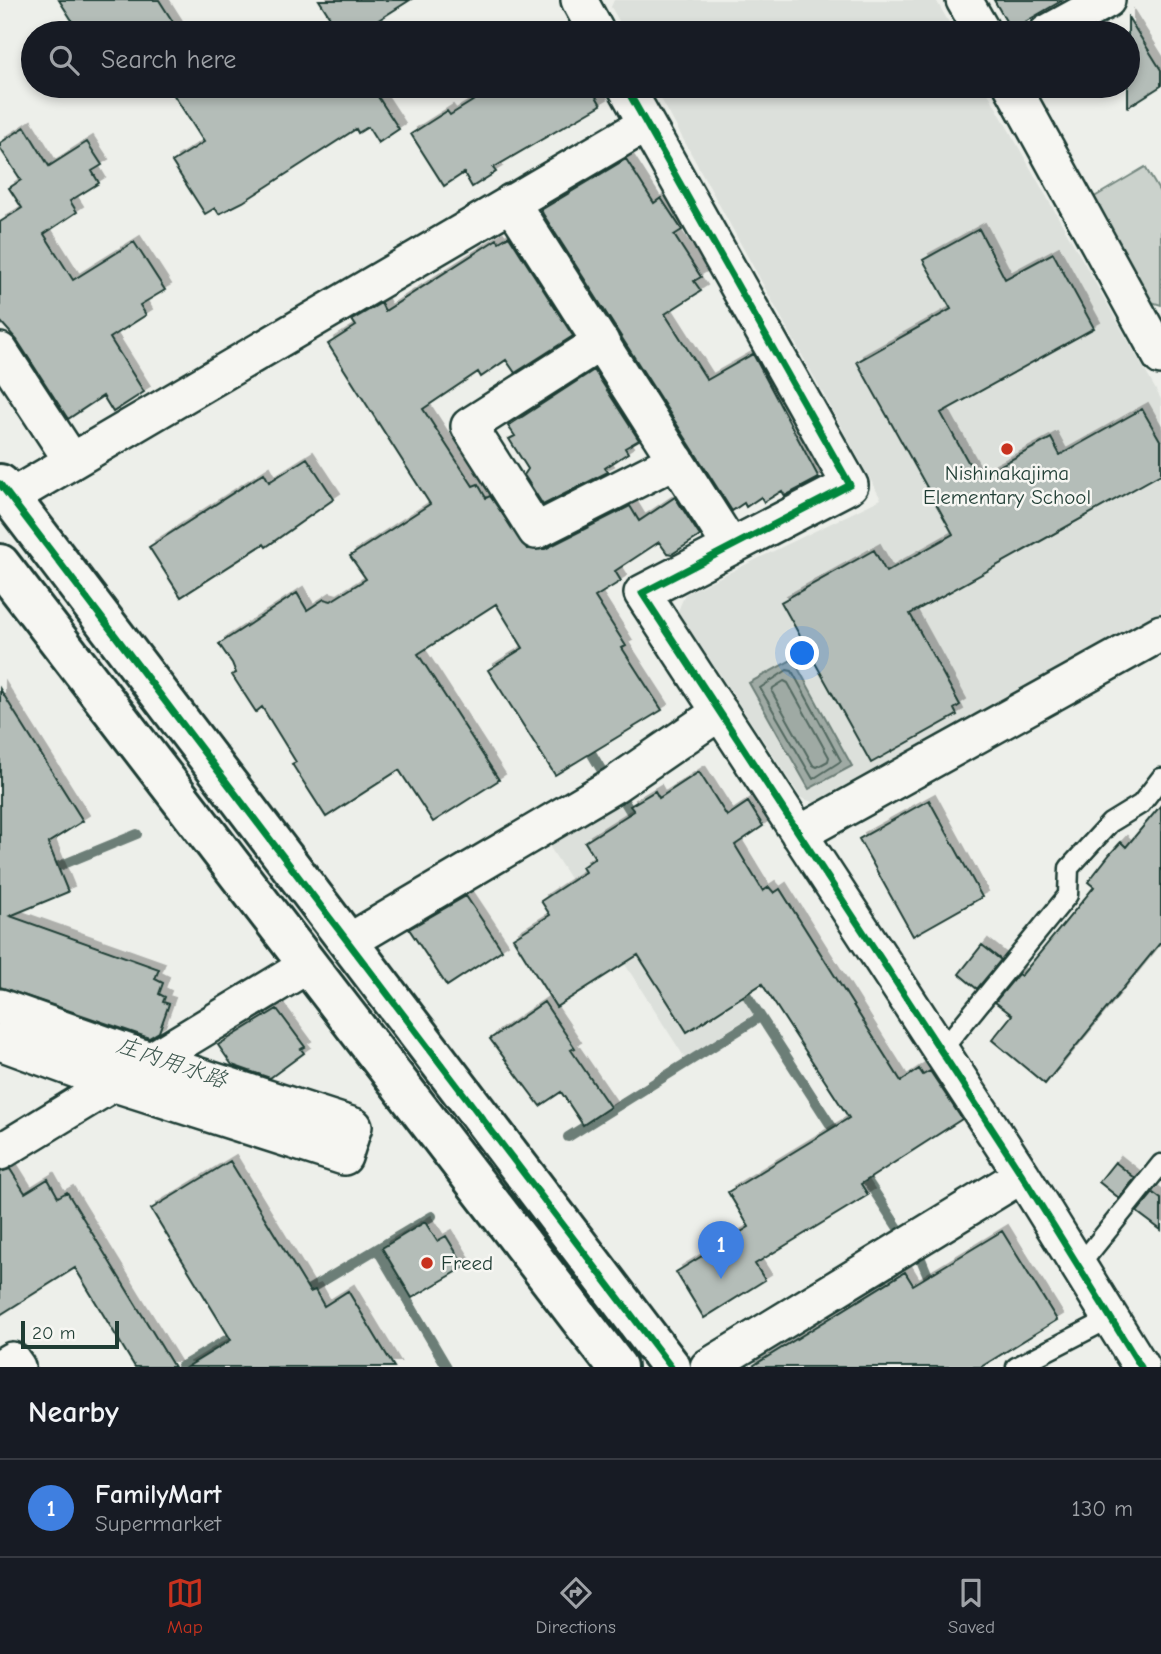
<!DOCTYPE html>
<html lang="en">
<head>
<meta charset="utf-8">
<style>
  :root { --surface:#171b24; --page:#20242c; --text:#f1f3f6; --muted:#9ea1a6; --line:#363941; --accent:#c8321e }
  body { margin:0; font-family:"Comic Neue","Klee One",sans-serif; background:var(--page); color:var(--text) }
  .scale { position:absolute; left:21px; bottom:18px; width:98px; box-sizing:border-box; padding-left:7px; border:4px solid #1f3d34; border-top:0; font-size:19px; line-height:24px; white-space:nowrap; color:#1f3d34; -webkit-text-stroke:5px #f6f6f2; paint-order:stroke }
  .you { position:absolute; left:803px; top:654px; width:24px; height:24px; margin:-18px; border:5px solid #fff; border-radius:50%; background:#1a73e8; box-shadow:0 0 0 10px #1a73e833 }
  .badge { display:grid; place-items:center; width:46px; height:46px; border-radius:50%; background:var(--accent); color:#fff; font-size:23px; font-weight:700 }
  .pin { position:absolute; translate:-50% -58px; filter:drop-shadow(0 2px 4px #0008) }
  .pin::after { content:''; position:absolute; top:37px; width:24px; height:21px; background:inherit; clip-path:polygon(0 0,100% 0,50% 100%) }
  .list { margin:0; padding:0; list-style:none }
  h2 { display:flex; justify-content:space-between; align-items:center; height:91px; margin:0; padding:0 28px; font-size:30px }
  h2 small { font-size:23px; font-weight:400; color:var(--muted) }
  .list li { display:grid; grid-template-columns:46px 1fr auto; gap:21px; align-items:center; box-sizing:border-box; height:98px; padding:0 28px; border-top:2px solid var(--line) }
  .list b { display:block; font-size:26px; white-space:nowrap }
  .list p { margin:0; font-size:23px; white-space:nowrap; color:var(--muted) }
  .list em { font-size:23px; font-style:normal; color:var(--muted) }
  .icon { flex:none; width:38px; height:38px; fill:none; stroke:currentColor; stroke-width:2; stroke-linecap:round; stroke-linejoin:round }
  .map { position:relative; flex:none; width:1161px; height:1367px; overflow:hidden }
  .search { position:absolute; background:var(--surface); box-shadow:0 4px 10px #0003; left:21px; right:21px; top:21px; height:77px; display:flex; align-items:center; gap:18px; box-sizing:border-box; padding:0 24px; border-radius:38px; color:var(--muted); font-size:26px }
  .sheet { height:189px; background:var(--surface) }
  nav { display:flex; justify-content:space-around; align-items:center; box-sizing:border-box; height:98px; border-top:2px solid var(--line); background:var(--surface); font-size:19px; color:var(--muted) }
  nav a { display:grid; justify-items:center; gap:4px }
  nav .on { color:var(--accent) }
  .map>svg:first-child { display:block }
</style>
</head>
<body>
<div class="map">
<svg width="1161" height="1367" viewBox="0 0 1161 1367">
  <defs>
    <filter id="shadow"><feDropShadow dx="6" dy="-6" stdDeviation="0" flood-color="#0004"/></filter>
  </defs>
  <rect width="100%" height="100%" fill="#edefea"/>
  <filter id="ink" filterUnits="userSpaceOnUse"><feTurbulence type="fractalNoise" baseFrequency=".0143" numOctaves="2"/><feDisplacementMap in="SourceGraphic" scale="14" xChannelSelector="R" yChannelSelector="G"/><feConvolveMatrix kernelMatrix="1 2 1 2 8 2 1 2 1" color-interpolation-filters="sRGB"/></filter>
  <g filter="url(#ink)">
    <path fill="#dce0db" d="M614,0H936L955,33H626L611,7Z
      M654,86H984L1161,399V619L824,806L801,798L678,611L685,594L881,499Z
      M614,795L754,1014L685,1058L544,838Z"/>
    <path fill="#cbd2cc" stroke="#758880" stroke-width="2" d="M1145,167L1161,194V305L1148,301L1091,199Z"/>
    <path fill="#9faaa4" stroke="#6c7e77" stroke-width="2" d="M793,659L852,766L809,789L749,683Z"/>
    <g fill="none" stroke-linecap="round" stroke-linejoin="round">
      <path stroke="#526961" stroke-width="2" d="M787,670L792,671L841,761L813,779L760,688Z
        M784,681L788,683L829,757L828,761L817,767L813,765L772,692L773,688Z"/>
      <path stroke="#6c7e77" stroke-width="10" d="M586,744L605,776
        M621,796L637,822
        M47,871L137,834
        M739,983L839,1138
        M568,1137L760,1017
        M861,1171L898,1228
        M527,1214L585,1289
        M377,1249L447,1367
        M921,1259L933,1288
        M298,1296L432,1216
        M181,1367L241,1331"/>
    </g>
    <path fill="#b4bdb8" stroke="#1f3d34" stroke-width="2" filter="url(#shadow)" d="M59,0H159L180,33H80Z
      M319,0H410L358,33H340Z
      M994,0H1063L1011,30Z
      M1128,17L1161,70V86L1128,107Z
      M168,86H371L399,129L378,143L368,127L358,133L356,129L243,202L219,214L215,208L205,214L172,162L204,142Z
      M497,86H590L601,105L493,168L496,172L472,187L464,173L444,186L411,134L447,111L450,115Z
      M25,127L49,166L87,142L102,165L92,171L99,183L70,201L77,212L44,234L73,280L134,242L165,290L140,305L146,315L110,338L144,392L113,412L103,396L68,419L17,340L0,321V222L22,208L9,188L21,180L0,148V143Z
      M626,159L654,203L661,198L682,230L674,235L701,277L694,281L701,291L665,314L707,380L753,354L819,478L785,496L782,491L764,502L761,497L746,507L744,503L732,511L543,214L541,210Z
      M979,229L1005,279L1053,253L1094,328L941,413L977,478L1051,438L1060,455L1142,409L1161,442V474L910,614L960,705L954,709L957,715L871,763L781,602L874,550L886,572L953,534L857,362L951,309L923,260Z
      M509,236L573,336L515,373L506,360L481,377L478,372L423,409L473,486L478,484L486,498L490,496L527,549H545L630,506L639,521L675,497L700,536L672,554L667,553L659,542L615,571L621,581L595,597L626,646L622,648L662,710L555,775L488,670L523,648L496,604L418,654L499,780L433,822L399,770L326,817L292,764L296,762L262,707L256,712L232,675L236,673L232,663L219,644L297,593L307,610L324,599L331,601L366,579L350,556L430,504L328,344L356,326L352,320L381,303L385,311L497,239L499,242Z
      M594,370L639,440L625,448L628,453L605,468L608,472L543,505L524,475L528,469L509,439L515,436L508,426Z
      M307,458L334,499L266,547L264,544L181,597L149,547L264,473L269,482Z
      M0,689L83,821L48,843L68,892L10,916L159,969L155,979L163,983L159,994L165,997L163,1002L169,1004L159,1032L149,1038L0,987Z
      M699,772L727,816L748,802L763,826L735,845L763,891L769,887L774,893L780,889L901,1081L919,1069L923,1075L930,1071L962,1119L861,1184L868,1195L755,1264L765,1280L704,1318L676,1272L749,1227L728,1192L849,1118L762,984L687,1032L638,955L556,1007L513,938L550,915L541,901L585,872L582,867L595,858L585,842L634,811L630,806L655,791L659,798Z
      M929,800L982,897L913,936L859,839Z
      M1161,805V942L1045,1084L992,1040L1012,1015L995,1002L1018,974L1021,976L1094,887L1088,882L1110,854L1121,842L1126,847Z
      M466,896L502,950L447,986L409,929Z
      M982,945L1001,960L977,989L959,974Z
      M544,1002L575,1048L571,1050L610,1107L583,1125L561,1092L540,1106L490,1039Z
      M277,1009L305,1047L301,1049L304,1053L270,1078L232,1065L218,1045Z
      M230,1161L310,1292L315,1290L324,1306L348,1291L394,1367H187L231,1340L151,1209Z
      M1115,1162L1135,1178L1119,1198L1099,1182Z
      M10,1169L25,1193L48,1179L58,1197L67,1192L174,1367H135L75,1268L0,1315V1172Z
      M1153,1193L1161,1199V1230L1137,1212Z
      M425,1222L437,1241L446,1236L465,1267L412,1298L382,1248Z
      M1002,1231L1057,1320L981,1367H751L905,1272L913,1285Z"/>
    <g fill="none" stroke-linecap="round" stroke-linejoin="round">
      <defs>
        <path id="service" d="M941,1051L1068,895L1069,868L1110,823L1141,804L1161,778
          M1079,1266L1161,1164
          M1016,1367L1111,1318"/>
        <path id="minor" d="M579,0L597,33
          M964,0L983,33
          M1047,33L1107,0
          M625,86L850,485L642,593L1022,1175L1141,1367
          M1012,86L1161,357
          M511,202L731,547
          M601,342L469,426L536,531L676,460
          M0,351L72,461
          M11,497L646,124
          M799,834L1161,633
          M350,941L614,785L720,712
          M0,1007L150,1060L354,1126L344,1157L112,1083L0,1042
          M0,1152L308,965
          M0,1367L12,1360L17,1367
          M708,1367L1022,1175"/>
        <path id="tertiary" d="M0,484L671,1367
          M0,564L617,1367"/>
      </defs>
      <use href="#service" stroke="#1f3d34" stroke-width="23"/>
      <use href="#minor" stroke="#1f3d34" stroke-width="40"/>
      <use href="#tertiary" stroke="#1f3d34" stroke-width="44"/>
      <use href="#service" stroke="#f6f6f2" stroke-width="18"/>
      <use href="#minor" stroke="#f6f6f2" stroke-width="35"/>
      <use href="#tertiary" stroke="#f6f6f2" stroke-width="38"/>
      <defs>
        <path id="cycleway" d="M625,86L850,485L642,593L1022,1175L1141,1367
          M0,484L671,1367"/>
      </defs>
      <use href="#cycleway" stroke="#f6f6f2" stroke-width="11"/>
      <use href="#cycleway" stroke="#00873e" stroke-width="7"/>
    </g>
  </g>
  <g fill="#c8321e" stroke="#f6f6f2" stroke-width="2.5">
    <circle cx="1007" cy="449" r="7"/>
    <circle cx="427" cy="1263" r="7"/>
  </g>
  <g text-anchor="middle" stroke-width="5" stroke-linejoin="round" paint-order="stroke">
    <g font-size="21" fill="#1f3d34" stroke="#f6f6f2">
      <text x="1007" y="480">Nishinakajima<tspan x="1007" dy="24">Elementary School</tspan></text>
      <text x="441" y="1270" text-anchor="start">Freed</text>
    </g>
    <g font-size="23" font-style="italic" fill="#3f5850" stroke="#f6f6f2">
      <text transform="translate(172 1062) rotate(19)" y="8">庄内用水路</text>
    </g>
  </g>
</svg>
<div class="scale">20 m</div>
<div class="you"></div>
<div class="pin badge" style="left:721px;top:1279px;background:#3f7fe0">1</div>
<div class="search"><svg class="icon" aria-label="search" viewBox="0 0 24 24"><circle cx="10" cy="10" r="6"/><path d="M15 15l6 6"/></svg>Search here</div>
</div>
<section class="sheet">
<h2>Nearby<small></small></h2>
<ul class="list">
<li><span class="badge" style="background:#3f7fe0">1</span><div><b>FamilyMart</b><p>Supermarket</p></div><em>130 m</em></li>
</ul>
</section>
<nav>
<a class="on"><svg class="icon" aria-label="map" viewBox="0 0 24 24"><path d="M3 6l6-2 6 2 6-2v14l-6 2-6-2-6 2zM9 4v14M15 6v14"/></svg>Map</a>
<a><svg class="icon" aria-label="directions" viewBox="0 0 24 24"><path d="M12 3l9 9-9 9-9-9zM9 14v-3h6M13 9l2 2-2 2"/></svg>Directions</a>
<a><svg class="icon" aria-label="saved" viewBox="0 0 24 24"><path d="M7 4h10v16l-5-4-5 4z"/></svg>Saved</a>
</nav>
</body>
</html>
